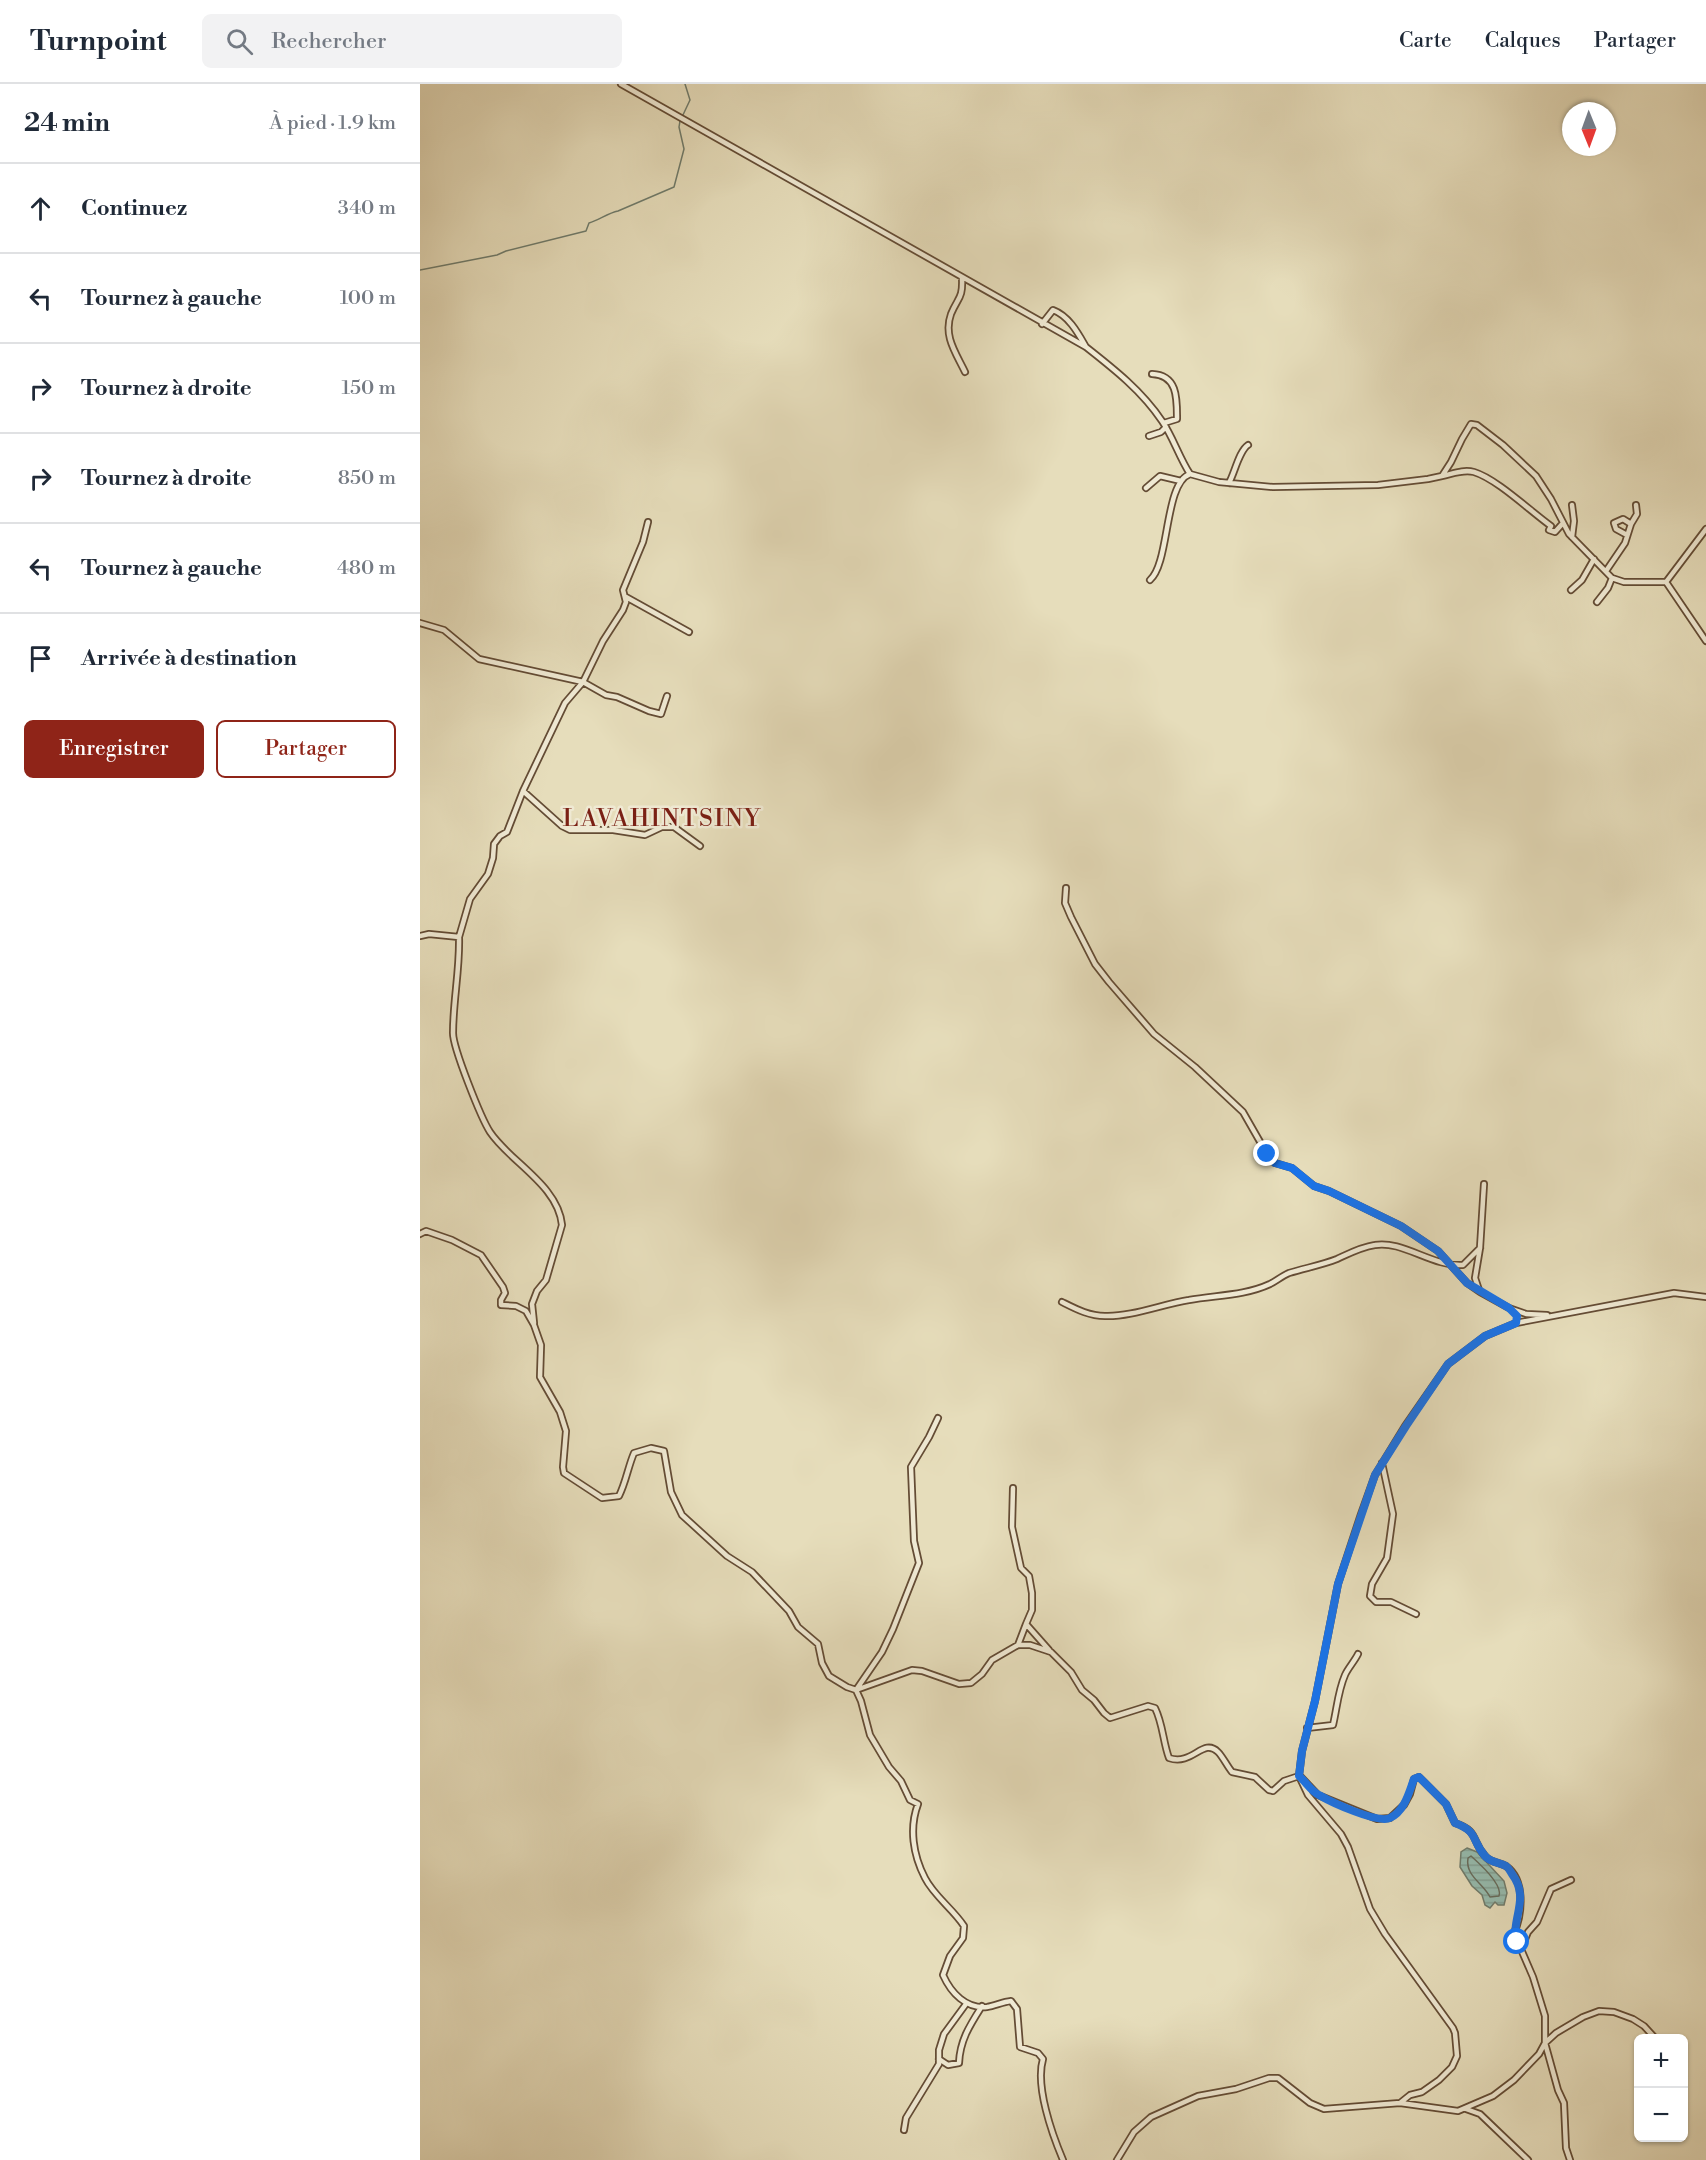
<!DOCTYPE html>
<html lang="fr">
<head>
<meta charset="utf-8">
<style>
  :root { --surface:#fff; --page:#f2f2f3; --text:#1f2937; --muted:#747a83; --line:#e0e1e3; --accent:#8f2418 }
  body { margin:0; font-family:"Libre Bodoni",serif; background:var(--page); color:var(--text) }
  .controls { position:absolute; right:18px; bottom:18px; display:grid; overflow:hidden; border-radius:9px; box-shadow:0 2px 4px #0004 }
  .controls button { width:54px; height:54px; display:grid; place-items:center; padding:0; border:0; border-bottom:2px solid var(--line); background:var(--surface); color:var(--text); font:30px sans-serif }
  .compass { position:absolute; left:1142px; top:18px; width:54px; height:54px; border-radius:50%; background:var(--surface); box-shadow:0 2px 4px #0004; rotate:179deg }
  .stop { position:absolute; width:18px; height:18px; margin:-14px; border:4px solid #1a73e8; border-radius:50%; background:#fff }
  .stop.end { background:#1a73e8; border-color:#fff; box-shadow:0 2px 6px #0008 }
  .list { margin:0; padding:0; list-style:none }
  h2 { display:flex; justify-content:space-between; align-items:center; height:78px; margin:0; padding:0 24px; font-size:26px }
  h2 small { font-size:20px; font-weight:400; color:var(--muted) }
  .list li { display:grid; grid-template-columns:39px 1fr auto; gap:18px; align-items:center; box-sizing:border-box; height:90px; padding:0 24px; border-top:2px solid var(--line) }
  .list b { display:block; font-size:22px; white-space:nowrap }
  .list em { font-size:20px; font-style:normal; color:var(--muted) }
  .actions { display:flex; gap:12px; padding:18px 24px }
  .actions a { flex:1; padding:14px 0; border:2px solid var(--accent); border-radius:9px; text-align:center; font-size:21px; color:var(--accent) }
  .actions .main { background:var(--accent); color:#fff }
  .icon { flex:none; width:33px; height:33px; fill:none; stroke:currentColor; stroke-width:2; stroke-linecap:round; stroke-linejoin:round }
  .map { position:relative; flex:none; width:1286px; height:2076px; overflow:hidden }
  header { display:flex; align-items:center; gap:36px; box-sizing:border-box; height:84px; padding:0 30px; background:var(--surface); border-bottom:2px solid var(--line) }
  header strong { font-size:28px }
  nav { display:flex; gap:33px; margin-inline-start:auto; font-size:21px }
  .search { width:420px; height:54px; background:var(--page); display:flex; align-items:center; gap:15px; box-sizing:border-box; padding:0 21px; border-radius:9px; color:var(--muted); font-size:22px }
  main { display:flex }
  aside { flex:1; background:var(--surface) }
  .map>svg:first-child { display:block }
</style>
</head>
<body>
<header>
<strong>Turnpoint</strong>
<div class="search"><svg class="icon" aria-label="search" viewBox="0 0 24 24"><circle cx="10" cy="10" r="6"/><path d="M15 15l6 6"/></svg>Rechercher</div>
<nav><a>Carte</a><a>Calques</a><a>Partager</a></nav>
</header>
<main>
<aside>
<h2>24 min<small>À pied · 1.9 km</small></h2>
<ul class="list">
<li><svg class="icon" aria-label="ahead" viewBox="0 0 24 24"><path d="M12 20V5M6 11l6-6 6 6"/></svg><div><b>Continuez</b></div><em>340 m</em></li>
<li><svg class="icon" aria-label="left" viewBox="0 0 24 24"><path d="M17 20v-9H6M10 6l-5 5 5 5"/></svg><div><b>Tournez à gauche</b></div><em>100 m</em></li>
<li><svg class="icon" aria-label="right" viewBox="0 0 24 24"><path d="M7 20v-9h11M14 6l5 5-5 5"/></svg><div><b>Tournez à droite</b></div><em>150 m</em></li>
<li><svg class="icon" aria-label="right" viewBox="0 0 24 24"><path d="M7 20v-9h11M14 6l5 5-5 5"/></svg><div><b>Tournez à droite</b></div><em>850 m</em></li>
<li><svg class="icon" aria-label="left" viewBox="0 0 24 24"><path d="M17 20v-9H6M10 6l-5 5 5 5"/></svg><div><b>Tournez à gauche</b></div><em>480 m</em></li>
<li><svg class="icon" aria-label="arrive" viewBox="0 0 24 24"><path d="M6 21V4h12l-3 4 3 4H6"/></svg><div><b>Arrivée à destination</b></div></li>
</ul>
<div class="actions"><a class="main">Enregistrer</a><a>Partager</a></div>
</aside>
<div class="map">
<svg width="1286" height="2076" viewBox="0 0 1286 2076">
  <defs>
    <pattern id="water-rules" width="6" height="5" patternUnits="userSpaceOnUse" patternTransform="scale(1.5)"><rect width="6" height="5" fill="#96bcaf"/><path d="M0 2.5h6" fill="none" stroke="#82a195"/></pattern>
  </defs>
  <rect width="100%" height="100%" fill="#e6ddbb"/>
  <filter id="stains"><feTurbulence type="fractalNoise" baseFrequency=".00333" numOctaves="4"/><feColorMatrix values="0 0 0 0 .2 0 0 0 0 .09 0 0 0 0 .02 0 0 0 .5 -.17"/></filter>
  <radialGradient id="worn" r=".72"><stop offset=".6" stop-color="#630" stop-opacity="0"/><stop offset="1" stop-color="#630" stop-opacity=".3"/></radialGradient>
  <path fill="url(#water-rules)" stroke="#707c6c" stroke-width="1.5" d="M1047,1764L1057,1768L1084,1797L1087,1809L1084,1821H1078L1075,1818L1070,1824L1065,1821L1062,1811L1052,1802L1040,1783L1041,1768Z"/>
  <g fill="none" stroke-linecap="round" stroke-linejoin="round">
    <path stroke="#676c5c" stroke-width="1.5" d="M1051,1772C1060,1780 1083,1801 1079,1812L1070,1813C1063,1799 1045,1792 1048,1774Z"/>
    <path stroke="#707c6c" stroke-width="1.5" d="M262,33L270,16L265,0
      M0,186L77,171L86,167L166,147L169,139C179,136 188,129 198,127L254,103L264,65L259,43L260,37"/>
    <defs>
      <path id="minor" d="M201,0L666,263C694,285 722,307 742,337C753,353 759,373 770,390L799,398L853,403L958,401L1008,395L1022,392L1031,378L1042,355L1051,340L1057,341L1083,361L1116,392L1131,415L1149,450L1192,494L1204,498H1246
        M542,194C543,215 538,213 531,230C523,252 536,269 545,288
        M622,240L633,226C649,232 658,249 666,263
        M732,290C758,291 757,315 757,335L744,339
        M729,352L741,348L746,343
        M1022,392C1032,390 1043,385 1054,388C1077,395 1110,427 1131,442L1129,446L1135,448L1143,439
        M809,399C815,388 819,367 828,361
        M726,404L740,392L761,397
        M1152,421L1154,437L1152,453
        M1207,451L1196,445L1194,439L1203,435L1211,440
        M1186,487L1205,459L1211,440L1217,430L1216,421
        M730,496C750,479 744,399 770,390
        M1246,498L1286,557
        M1246,498L1286,445
        M1151,506L1162,496L1174,475
        M206,513L269,548
        M1177,518L1188,504L1192,494
        M0,539L24,546L59,575L163,598L186,611L197,613L229,627L241,630L247,612
        M103,707L142,742L150,746H193L225,751L242,743H254L280,762
        M646,804L645,819L651,833L675,880L689,898L734,950L775,983L823,1028L847,1070L855,1079L872,1084L894,1102L909,1107L981,1142L1018,1167L1047,1199L1060,1208L1089,1224L1106,1230L1127,1231
        M0,852L9,850L39,853L50,815L68,790L73,774L74,760L80,752L87,748L103,707L145,619L163,598L183,557L203,526L206,518L203,506L223,458L228,438
        M39,853C40,885 33,917 33,949C33,964 61,1034 70,1048C90,1078 138,1101 142,1141L126,1196L117,1207L112,1220L114,1239
        M0,1150L6,1147L32,1156L61,1171L83,1203L85,1209L81,1216V1221L96,1222L106,1227L114,1241L121,1261L120,1293L140,1328L146,1347L143,1383L144,1389L182,1414L199,1412C206,1398 208,1383 214,1369L231,1364L244,1367L251,1408L262,1431L307,1472L332,1488L369,1527L378,1543L398,1560L402,1579L409,1592L427,1603L436,1606L492,1586L502,1587L539,1600L551,1599L562,1590L572,1576L598,1561H610L631,1568L651,1588L662,1606L674,1616L684,1629L690,1634L728,1622L735,1624C743,1640 743,1658 749,1674C773,1682 783,1653 798,1668C803,1673 807,1682 812,1688L835,1693L849,1706L853,1707L864,1697L879,1692
        M1059,1206L1055,1194L1060,1164L1064,1100
        M642,1218C656,1225 669,1232 685,1232C711,1233 743,1220 769,1216C796,1211 824,1212 850,1200C856,1197 862,1192 869,1189C885,1184 902,1181 917,1175C930,1169 941,1163 955,1161C982,1156 1013,1183 1043,1181L1060,1164
        M518,1334L509,1353L491,1383L494,1457L499,1479L473,1545L462,1568L436,1606L441,1617L450,1651L469,1683L481,1697L490,1716L498,1720C489,1744 493,1771 505,1794C514,1812 533,1825 544,1842L543,1854L530,1872L523,1891C531,1909 546,1925 567,1923C575,1922 582,1918 591,1917L597,1925L600,1963L618,1969L623,1975C615,2002 632,2050 643,2076
        M962,1379L973,1430L967,1474L952,1500L950,1512L956,1518H971L996,1530
        M593,1404L592,1443L601,1484L609,1492L612,1509V1526L606,1540L629,1566
        M598,1561L606,1540
        M887,1644L913,1641C917,1624 918,1607 925,1591C928,1584 934,1578 938,1570
        M881,1693L898,1711L957,1735L970,1734L984,1721L990,1710L994,1695L999,1693L1026,1720L1035,1739C1059,1747 1051,1756 1065,1772C1071,1779 1079,1778 1086,1782C1106,1796 1102,1831 1094,1849L1113,1893L1125,1932V1959L1138,2006L1144,2019L1146,2064L1150,2076
        M1101,1865L1108,1848L1117,1838L1131,1805L1151,1796
        M519,1975L528,1981L539,1979C540,1956 550,1941 562,1922
        M980,2019L1038,2027L1073,2012L1094,1996L1119,1970L1125,1959L1136,1949L1163,1933L1179,1927L1194,1928L1213,1935L1224,1942L1235,1954
        M1046,2025L1060,2030L1108,2076
        M484,2046L486,2034L519,1980V1966L524,1950L546,1920
        M697,2076L714,2048L731,2033L778,2012L816,2005L849,1994H858L890,2019L904,2025L980,2019L990,2011L1002,2008L1019,1996L1032,1983L1037,1972L1035,1949L1033,1944L965,1850L950,1825L928,1763L921,1750L888,1711L879,1692L882,1667L895,1617L918,1500L941,1430L955,1391L985,1342L1028,1280L1065,1252L1096,1239L1254,1209L1286,1213"/>
    </defs>
    <use href="#minor" stroke="#644c35" stroke-width="8"/>
    <use href="#minor" stroke="#efe9d3" stroke-width="4.5"/>
  </g>
  <g fill="none" stroke-linecap="round" stroke-linejoin="round">
    <path stroke="#1a73e8" stroke-width="8" d="M847,1070L855,1079L872,1084L894,1102L909,1107L981,1142L1018,1167L1047,1199L1089,1224L1097,1232L1096,1239L1065,1252L1028,1280L986,1342L955,1391L918,1500L895,1617L882,1667L879,1692C886,1698 891,1707 899,1711C911,1718 958,1740 970,1734C985,1727 989,1708 994,1695L999,1693L1026,1720L1035,1739C1059,1748 1051,1756 1065,1772C1071,1779 1079,1778 1086,1782C1089,1784 1090,1787 1092,1790C1111,1815 1090,1835 1097,1858"/>
  </g>
  <g text-anchor="middle" stroke-width="5" stroke-linejoin="round" paint-order="stroke">
    <g font-size="24" letter-spacing="1.5" fill="#7a1f14" stroke="#efe9d3">
      <text x="242" y="742">LAVAHINTSINY</text>
    </g>
  </g>
  <rect width="100%" height="100%" filter="url(#stains)"/>
  <rect width="100%" height="100%" fill="url(#worn)"/>
</svg>
<div class="controls">
<button>+</button>
<button>−</button>
</div>
<svg class="compass" viewBox="-18 -18 36 36"><path d="M0-13l5 13h-10z" fill="#e53935"/><path d="M0 13l5-13h-10z" fill="#747a83"/></svg>
<div class="stop" style="left:1097px;top:1858px"></div>
<div class="stop end" style="left:847px;top:1070px"></div>
</div>
</main>
</body>
</html>
